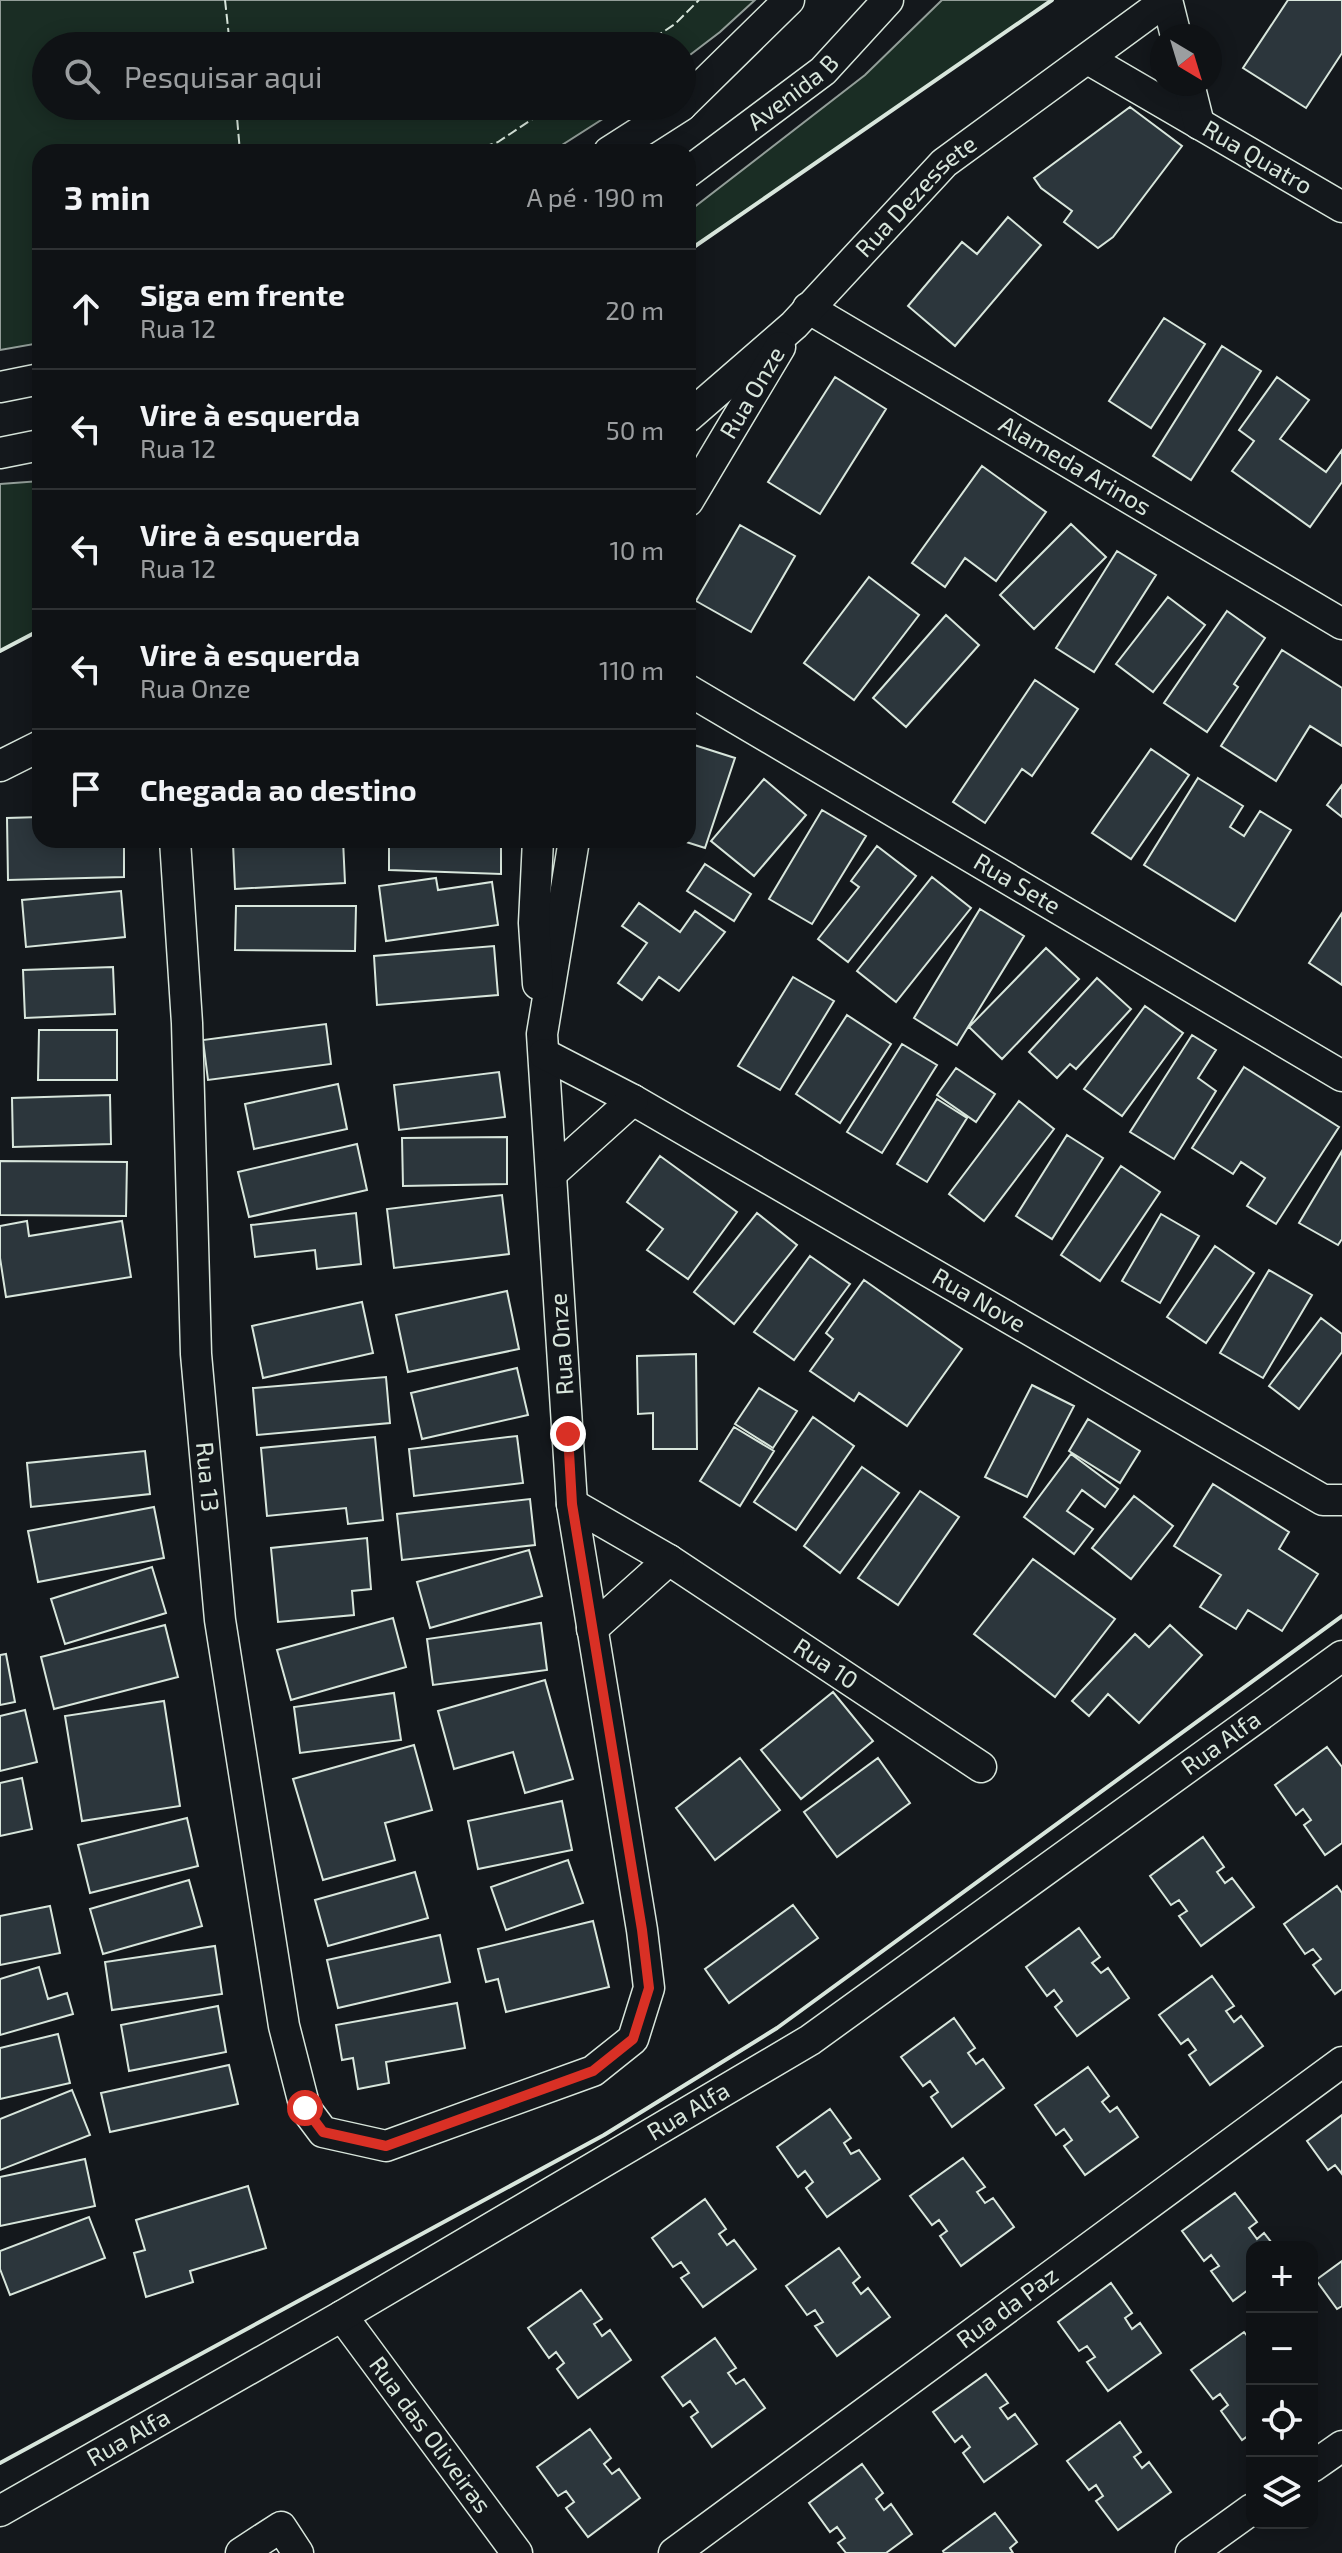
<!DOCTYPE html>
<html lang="pt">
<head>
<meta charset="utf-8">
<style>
  :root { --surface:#0f1215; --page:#1d2022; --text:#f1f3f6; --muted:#9b9ea0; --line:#2f3234 }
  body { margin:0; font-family:"Exo 2",sans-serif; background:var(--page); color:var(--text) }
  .controls { position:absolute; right:24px; bottom:24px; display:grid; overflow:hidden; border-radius:16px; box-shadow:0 4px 20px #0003 }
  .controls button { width:72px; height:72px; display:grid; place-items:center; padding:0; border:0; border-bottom:2px solid var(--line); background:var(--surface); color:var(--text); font:40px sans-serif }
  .compass { position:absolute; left:1150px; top:24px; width:72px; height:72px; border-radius:50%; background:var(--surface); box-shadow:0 4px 20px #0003; rotate:142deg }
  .stop { position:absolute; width:24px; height:24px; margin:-18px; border:6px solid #d93025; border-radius:50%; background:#fff }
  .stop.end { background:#d93025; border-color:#fff; box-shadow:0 2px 8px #0008 }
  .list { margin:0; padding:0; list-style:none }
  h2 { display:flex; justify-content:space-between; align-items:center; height:104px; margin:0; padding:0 32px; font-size:34px }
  h2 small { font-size:26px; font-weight:400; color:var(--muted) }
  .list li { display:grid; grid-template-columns:52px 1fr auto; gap:24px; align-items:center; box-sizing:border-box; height:120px; padding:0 32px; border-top:2px solid var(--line) }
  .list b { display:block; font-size:30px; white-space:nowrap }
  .list p { margin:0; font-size:26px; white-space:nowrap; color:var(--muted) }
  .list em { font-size:26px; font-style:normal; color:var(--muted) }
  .icon { flex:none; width:44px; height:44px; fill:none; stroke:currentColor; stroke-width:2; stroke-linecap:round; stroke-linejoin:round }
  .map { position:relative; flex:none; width:1342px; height:2553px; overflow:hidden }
  .search { position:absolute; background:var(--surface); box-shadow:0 4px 20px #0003; left:32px; top:32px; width:664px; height:88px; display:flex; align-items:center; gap:20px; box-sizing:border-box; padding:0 28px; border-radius:44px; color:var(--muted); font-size:30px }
  .panel { position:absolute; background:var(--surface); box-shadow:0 4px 20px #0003; left:32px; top:144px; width:664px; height:704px; border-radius:24px }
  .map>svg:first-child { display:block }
</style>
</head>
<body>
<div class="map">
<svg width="1342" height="2553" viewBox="0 0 1342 2553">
  <rect width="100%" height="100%" fill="#14181c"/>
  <path fill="#1a2d24" stroke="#939e99" stroke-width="2" d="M0,0H755L720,32L682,61V46H46V106H623L551,152H40V343L0,350Z
    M942,0H1052L688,251V212L865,75Z
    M40,481V630L0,651V484Z"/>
  <path fill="#2c363c" stroke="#d8e6dc" stroke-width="2" d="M1288,0H1342V53L1306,108L1243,68Z
    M1130,107L1182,146L1113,237L1098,248L1064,222L1072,211L1041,188L1034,178Z
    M1008,217L1041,245L955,346L908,306L962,242L977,254Z
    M1164,318L1205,344L1151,428L1109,401Z
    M1222,346L1261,371L1191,480L1153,456Z
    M835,377L886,409L820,514L768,482Z
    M1277,377L1309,400L1280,439L1326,472L1342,450V482L1310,527L1232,471L1254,441L1239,430Z
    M982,466L1046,512L996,581L965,558L945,587L912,563Z
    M1071,524L1106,557L1034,629L1000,595Z
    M740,525L795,556L751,632L696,601Z
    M1117,551L1156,575L1094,672L1056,648Z
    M869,577L919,615L854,700L804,663Z
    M1168,597L1205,625L1153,692L1116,664Z
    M1227,611L1265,638L1234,684L1238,687L1207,732L1164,703Z
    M946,615L979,645L906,727L873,698Z
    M1282,650L1342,688V746L1310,726L1276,781L1221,746Z
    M1035,680L1078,709L1032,776L1022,769L985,823L953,802Z
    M688,743L735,758L705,848L680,840H688Z
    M1151,749L1189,775L1131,859L1092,833Z
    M1198,778L1243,806L1230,827L1244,836L1260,811L1291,830L1235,921L1144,865Z
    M764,779L806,815L754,876L711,841Z
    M1342,785V817L1327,805Z
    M822,810L866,836L812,924L769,899Z
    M40,817V840H124V877L8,880L7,818Z
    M292,840H343L345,883L235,889L233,843Z
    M389,840H501V874L389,870Z
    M877,846L916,876L848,962L818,939L859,887L851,881Z
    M705,864L751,894L734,921L687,891Z
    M932,877L971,908L896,1002L857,971Z
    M436,878L438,890L492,882L498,925L386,941L379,886Z
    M121,891L125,937L26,947L22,900Z
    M639,903L680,932L695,911L725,932L679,991L659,977L642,1000L618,983L647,943L622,926Z
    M236,906H356L355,951L235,950Z
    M980,909L1024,936L957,1045L914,1018Z
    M1342,913V985L1309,963Z
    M494,946L498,995L377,1005L374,956Z
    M1046,948L1079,979L1002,1059L969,1027Z
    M113,967L115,1014L25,1018L23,970Z
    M793,977L834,1001L780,1090L738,1066Z
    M1097,978L1131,1009L1076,1069L1070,1064L1057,1078L1029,1052Z
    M1145,1006L1183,1033L1122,1116L1084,1089Z
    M847,1015L891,1044L840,1123L796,1094Z
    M326,1024L331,1064L208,1080L203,1040Z
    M39,1030H117V1080H38Z
    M1192,1035L1216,1050L1198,1078L1216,1091L1174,1159L1130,1132Z
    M902,1044L937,1065L882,1153L847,1132Z
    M1244,1067L1339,1127L1276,1224L1247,1206L1265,1178L1241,1162L1233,1174L1192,1148Z
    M956,1068L995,1094L976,1122L937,1095Z
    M499,1072L505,1117L399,1130L394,1085Z
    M338,1084L347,1129L254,1149L245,1104Z
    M110,1095L111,1144L13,1147L12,1098Z
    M937,1099L967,1118L927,1182L897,1164Z
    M1019,1101L1054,1129L984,1221L949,1194Z
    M1067,1135L1103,1158L1052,1239L1016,1216Z
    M507,1137V1184L403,1186L402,1138Z
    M357,1144L367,1190L249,1217L238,1172Z
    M1342,1151V1239L1338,1245L1299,1223Z
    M660,1156L737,1212L688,1279L647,1250L663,1229L627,1202Z
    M0,1161L127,1162L126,1216L0,1215Z
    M1121,1166L1160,1192L1100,1281L1061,1255Z
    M502,1195L509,1254L394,1268L387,1209Z
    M356,1213L361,1264L317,1269L315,1250L255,1257L251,1225Z
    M757,1213L797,1245L734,1324L694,1292Z
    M1161,1214L1199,1236L1160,1303L1122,1281Z
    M27,1221L29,1236L122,1221L131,1277L6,1297L0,1258V1226Z
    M1215,1246L1254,1273L1206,1343L1167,1317Z
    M810,1256L850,1284L794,1360L754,1332Z
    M1269,1270L1312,1295L1263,1378L1220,1353Z
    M864,1280L962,1349L907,1426L859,1393L854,1401L810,1371L833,1339L826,1333Z
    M507,1291L519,1349L408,1372L396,1315Z
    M362,1302L373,1353L263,1378L252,1326Z
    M1321,1318L1342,1334V1352L1299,1409L1269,1386Z
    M696,1354L697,1449H653V1413L638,1414L637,1356Z
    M517,1368L528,1415L422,1439L411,1393Z
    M386,1377L390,1423L257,1435L253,1388Z
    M1032,1385L1074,1406L1027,1497L985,1477Z
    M759,1388L797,1411L773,1448L735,1424Z
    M813,1417L854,1446L796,1530L754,1502Z
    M1088,1419L1140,1451L1120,1483L1069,1451Z
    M734,1427L774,1451L740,1506L700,1481Z
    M517,1436L523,1483L414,1496L409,1449Z
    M375,1437L383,1520L348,1524L346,1508L267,1516L261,1448Z
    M145,1451L150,1494L31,1507L27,1463Z
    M1071,1454L1118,1489L1105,1507L1082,1490L1067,1511L1093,1529L1074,1554L1024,1517Z
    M862,1467L899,1493L840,1573L804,1546Z
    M1213,1484L1289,1532L1279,1549L1318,1574L1282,1631L1248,1610L1236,1629L1200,1607L1221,1575L1174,1546Z
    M920,1491L959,1517L898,1605L858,1578Z
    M1134,1496L1173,1526L1131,1579L1092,1548Z
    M530,1499L535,1545L402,1560L397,1514Z
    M154,1507L164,1558L38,1582L28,1531Z
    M367,1538L371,1589L352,1591L354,1615L278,1622L271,1548Z
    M529,1550L542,1596L430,1628L417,1582Z
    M1033,1559L1115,1619L1055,1697L974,1634Z
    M152,1567L166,1613L65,1644L51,1599Z
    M393,1618L406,1667L291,1700L277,1650Z
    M541,1623L547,1670L433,1685L427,1639Z
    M165,1625L178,1677L54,1709L41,1657Z
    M1170,1625L1202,1655L1139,1723L1108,1694L1089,1716L1072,1701L1135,1634L1149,1647Z
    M6,1654L15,1702L0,1705V1655Z
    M545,1680L573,1779L525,1793L513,1752L454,1769L438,1711Z
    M833,1692L873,1741L801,1799L761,1750Z
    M394,1693L401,1740L300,1753L294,1707Z
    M164,1701L180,1806L82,1821L65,1716Z
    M25,1710L37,1762L0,1771V1716Z
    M414,1745L432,1810L385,1823L395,1860L323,1880L293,1779Z
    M1327,1747L1342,1767V1843L1325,1855L1304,1825L1311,1820L1303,1809L1296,1815L1275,1785Z
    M740,1758L780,1810L715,1860L676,1808Z
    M878,1758L910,1803L837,1857L804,1812Z
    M22,1778L32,1829L0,1836V1783Z
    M562,1801L572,1850L478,1869L468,1821Z
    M187,1818L198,1866L90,1893L78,1845Z
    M1203,1837L1224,1867L1217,1872L1225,1883L1232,1878L1254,1907L1201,1946L1179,1916L1187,1911L1179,1900L1171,1905L1150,1876Z
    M568,1860L583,1903L506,1930L491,1887Z
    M415,1872L428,1918L328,1946L315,1900Z
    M189,1880L202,1926L103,1954L90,1909Z
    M1337,1886L1342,1893V1989L1335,1994L1313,1965L1321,1959L1313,1949L1305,1954L1284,1924Z
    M793,1905L818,1938L729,2003L705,1969Z
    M50,1906L60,1953L0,1965V1916Z
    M593,1921L609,1987L506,2012L498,1979L486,1982L478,1949Z
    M1079,1928L1100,1957L1092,1963L1101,1973L1108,1968L1129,1998L1077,2036L1055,2007L1062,2001L1054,1990L1047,1996L1026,1967Z
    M440,1935L450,1982L338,2008L327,1960Z
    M215,1946L222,1994L112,2010L105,1962Z
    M39,1967L48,1999L67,1993L73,2014L0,2035V1979Z
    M1212,1976L1234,2006L1226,2011L1234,2022L1241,2016L1263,2046L1210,2085L1189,2055L1196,2050L1188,2039L1181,2044L1159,2015Z
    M457,2003L465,2048L386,2062L389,2083L358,2089L353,2058L342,2060L336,2025Z
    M218,2006L226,2052L129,2071L121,2025Z
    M954,2018L975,2048L968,2053L976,2064L983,2059L1004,2088L952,2127L931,2097L938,2092L930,2081L923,2086L901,2057Z
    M58,2034L70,2083L0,2099V2048Z
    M229,2065L238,2104L110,2132L101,2093Z
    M1088,2067L1109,2096L1102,2102L1110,2112L1117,2107L1138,2137L1085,2175L1064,2146L1072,2140L1064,2129L1056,2135L1035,2105Z
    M72,2090L90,2135L0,2170V2119Z
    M830,2109L851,2138L844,2143L851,2154L859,2150L880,2179L827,2217L806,2188L813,2182L805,2171L798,2177L777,2147Z
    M1342,2115V2174L1335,2165L1328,2170L1307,2141Z
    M963,2158L985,2187L977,2192L985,2203L993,2198L1014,2227L961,2266L940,2236L947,2231L939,2220L932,2225L910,2196Z
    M85,2159L95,2206L0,2226V2177Z
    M248,2186L266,2248L190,2271L193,2282L146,2297L134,2253L145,2250L136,2220Z
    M1235,2193L1257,2222L1249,2228L1257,2239L1264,2233L1275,2247H1252V2287L1233,2301L1211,2271L1219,2266L1211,2255L1204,2261L1182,2231Z
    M705,2199L726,2229L719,2234L727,2245L734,2240L756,2269L703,2307L681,2278L689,2273L681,2262L673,2267L652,2238Z
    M89,2217L105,2258L10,2295L0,2269V2251Z
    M839,2248L860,2277L853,2283L861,2294L868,2288L890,2317L837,2356L815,2326L823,2322L815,2310L807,2315L786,2286Z
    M1342,2261V2306L1337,2309L1316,2280Z
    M1111,2283L1132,2313L1125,2318L1132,2329L1140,2323L1161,2353L1108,2391L1087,2362L1095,2357L1087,2346L1079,2351L1058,2322Z
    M581,2290L602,2319L594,2324L602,2336L610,2330L631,2360L578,2398L557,2369L564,2363L556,2352L549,2358L528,2328Z
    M1244,2332L1252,2342V2433L1242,2440L1221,2411L1228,2405L1220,2394L1213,2399L1191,2370Z
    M715,2338L736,2368L728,2373L736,2384L744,2379L765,2408L712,2447L691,2417L698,2412L690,2401L683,2406L662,2377Z
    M986,2374L1008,2403L1000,2408L1008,2419L1015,2414L1037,2444L984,2482L963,2453L970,2447L962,2436L955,2442L933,2412Z
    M1120,2422L1141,2452L1134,2457L1142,2468L1149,2462L1171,2492L1118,2530L1096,2501L1103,2496L1096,2485L1089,2490L1067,2461Z
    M590,2429L611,2458L604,2464L612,2474L619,2469L640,2498L588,2537L566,2508L574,2502L566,2491L558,2496L537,2467Z
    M862,2464L883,2493L876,2499L884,2510L891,2504L912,2534L886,2553H846L838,2543L845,2538L837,2527L830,2532L809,2503Z
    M995,2513L1017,2542L1010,2548L1013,2553H944L943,2551Z"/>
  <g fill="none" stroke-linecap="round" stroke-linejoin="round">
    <defs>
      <g id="minor">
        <path d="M1167,0L1176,36"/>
        <path id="s1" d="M1088,59L1342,207"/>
        <path d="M1189,84L1199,124"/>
        <path d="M682,105L789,0"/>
        <path d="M609,152L681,106"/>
        <path id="s2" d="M688,172L823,71L888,0"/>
        <path id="s3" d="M808,308L1342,624"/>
        <path d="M0,387L40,379"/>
        <path id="s4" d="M688,417L794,325L944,163L1167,0"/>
        <path d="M0,453L40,445"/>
        <path id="s5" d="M688,501L780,347"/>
        <path id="s6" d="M688,690L1342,1076"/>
        <path d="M0,766L40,746"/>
        <path id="s7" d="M175,840L187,1023L196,1354L220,1620L284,2026L305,2108L323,2132L386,2146L593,2071L633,2039L649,1988L642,1930L572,1504L542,1034L574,840"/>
        <path d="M538,840L534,923L538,984"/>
        <path id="s8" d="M544,1054L633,1100L1323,1500H1342"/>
        <path d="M552,1173L633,1100"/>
        <path id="s9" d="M572,1504L669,1560L981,1767"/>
        <path d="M592,1629L669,1560"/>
        <path id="s10" d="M342,2316L517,2553"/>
        <path d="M1312,2467L1342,2446"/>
        <path id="s11" d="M0,2511L342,2316L810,2040L1342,1656"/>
        <path d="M241,2553L281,2527L298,2553"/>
        <path id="s12" d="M674,2553L1342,2062"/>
        <path d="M1191,2553L1252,2509"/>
      </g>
    </defs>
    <use href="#minor" stroke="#d8e6dc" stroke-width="33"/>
    <use href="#minor" stroke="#14181c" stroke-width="30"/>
    <path stroke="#d8e6dc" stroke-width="2" stroke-dasharray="10 4" stroke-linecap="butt" d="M225,0L230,46
      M642,46L675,24L699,0
      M236,106L240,152
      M470,152L498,142L552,106"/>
    <path stroke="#d8e6dc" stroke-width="4" d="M688,251L1052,0
      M0,651L40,630
      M0,2463L604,2135L777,2028L1342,1616"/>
  </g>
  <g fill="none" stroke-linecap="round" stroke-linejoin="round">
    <path stroke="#d93025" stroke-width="10" d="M305,2108L323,2132L386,2146L593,2071L633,2039L649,1988L642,1930L572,1504L568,1434"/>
  </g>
  <g text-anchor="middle" stroke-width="6" stroke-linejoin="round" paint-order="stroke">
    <g font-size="24" fill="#d8e6dc" stroke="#14181c">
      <text dy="8" stroke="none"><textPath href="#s2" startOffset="132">Avenida B</textPath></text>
      <text dy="8" stroke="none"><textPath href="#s1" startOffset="196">Rua Quatro</textPath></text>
      <text dy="8" stroke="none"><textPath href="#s4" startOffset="318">Rua Dezessete</textPath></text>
      <text dy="8" stroke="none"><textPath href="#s5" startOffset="126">Rua Onze</textPath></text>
      <text dy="8" stroke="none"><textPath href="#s3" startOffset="310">Alameda Arinos</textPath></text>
      <text dy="8" stroke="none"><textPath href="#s6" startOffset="382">Rua Sete</textPath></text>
      <text dy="8" stroke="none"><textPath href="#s8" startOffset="500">Rua Nove</textPath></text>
      <text transform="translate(562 1344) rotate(-94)" y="8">Rua Onze</text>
      <text dy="8" stroke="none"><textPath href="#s7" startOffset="638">Rua 13</textPath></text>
      <text dy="8" stroke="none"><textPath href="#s9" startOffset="300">Rua 10</textPath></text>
      <text dy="8" stroke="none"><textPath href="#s11" startOffset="1444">Rua Alfa</textPath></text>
      <text dy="8" stroke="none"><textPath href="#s11" startOffset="796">Rua Alfa</textPath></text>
      <text dy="8" stroke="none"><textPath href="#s12" startOffset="414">Rua da Paz</textPath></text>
      <text dy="8" stroke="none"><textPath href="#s10" startOffset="148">Rua das Oliveiras</textPath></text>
      <text dy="8" stroke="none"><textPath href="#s11" startOffset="148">Rua Alfa</textPath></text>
    </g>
  </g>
</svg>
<div class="controls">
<button>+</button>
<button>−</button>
<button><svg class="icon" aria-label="locate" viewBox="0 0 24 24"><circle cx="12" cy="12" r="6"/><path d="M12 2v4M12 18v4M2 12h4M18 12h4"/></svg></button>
<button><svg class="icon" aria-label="layers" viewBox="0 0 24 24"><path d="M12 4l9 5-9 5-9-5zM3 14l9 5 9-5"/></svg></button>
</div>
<svg class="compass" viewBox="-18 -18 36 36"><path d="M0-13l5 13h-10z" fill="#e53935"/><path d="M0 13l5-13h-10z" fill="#9b9ea0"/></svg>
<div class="stop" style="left:305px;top:2108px"></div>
<div class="stop end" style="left:568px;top:1434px"></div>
<div class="search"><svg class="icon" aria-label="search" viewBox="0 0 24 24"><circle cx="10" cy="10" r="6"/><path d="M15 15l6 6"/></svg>Pesquisar aqui</div>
<section class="panel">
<h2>3 min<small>A pé · 190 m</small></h2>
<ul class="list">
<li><svg class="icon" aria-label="ahead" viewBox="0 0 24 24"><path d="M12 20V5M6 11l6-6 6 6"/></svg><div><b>Siga em frente</b><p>Rua 12</p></div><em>20 m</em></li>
<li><svg class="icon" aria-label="left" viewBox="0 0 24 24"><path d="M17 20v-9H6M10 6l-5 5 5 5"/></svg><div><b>Vire à esquerda</b><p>Rua 12</p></div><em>50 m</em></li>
<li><svg class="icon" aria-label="left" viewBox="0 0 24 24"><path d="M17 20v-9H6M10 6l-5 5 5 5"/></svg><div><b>Vire à esquerda</b><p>Rua 12</p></div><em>10 m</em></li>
<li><svg class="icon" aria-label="left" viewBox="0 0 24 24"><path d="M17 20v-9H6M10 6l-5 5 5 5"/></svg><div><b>Vire à esquerda</b><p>Rua Onze</p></div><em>110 m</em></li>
<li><svg class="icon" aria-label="arrive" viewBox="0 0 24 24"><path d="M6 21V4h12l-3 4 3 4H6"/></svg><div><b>Chegada ao destino</b></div></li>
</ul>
</section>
</div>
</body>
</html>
